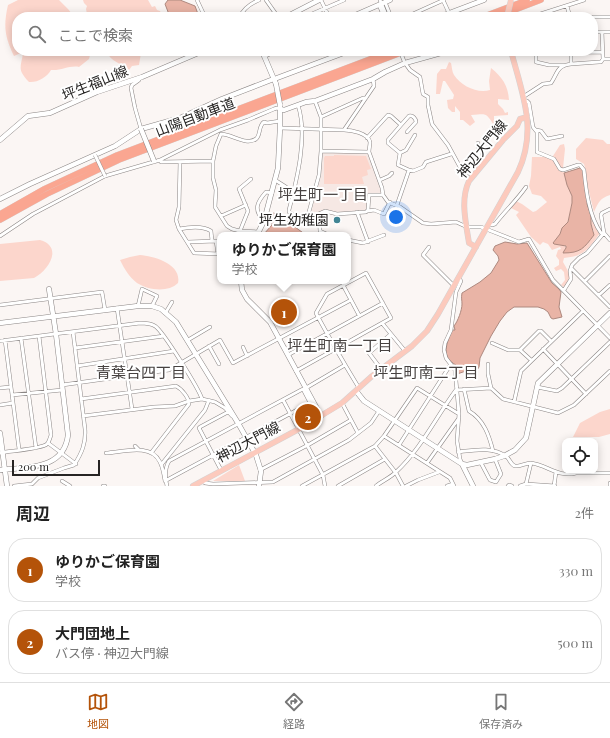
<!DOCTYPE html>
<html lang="ja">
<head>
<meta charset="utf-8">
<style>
  :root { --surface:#fff; --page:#f2f2f2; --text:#222; --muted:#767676; --line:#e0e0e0; --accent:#b45309 }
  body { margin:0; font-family:"Playfair Display","Noto Sans JP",serif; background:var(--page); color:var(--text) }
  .controls { position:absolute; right:12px; bottom:12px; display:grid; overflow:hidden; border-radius:8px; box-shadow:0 2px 10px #0003 }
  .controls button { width:36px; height:36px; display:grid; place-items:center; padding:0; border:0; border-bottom:1px solid var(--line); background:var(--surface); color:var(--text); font:20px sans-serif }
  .scale { position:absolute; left:12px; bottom:10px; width:88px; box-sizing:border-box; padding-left:4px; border:2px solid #262423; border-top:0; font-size:11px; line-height:14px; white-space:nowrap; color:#262423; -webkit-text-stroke:3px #fff; paint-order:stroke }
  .you { position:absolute; left:396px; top:217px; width:14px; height:14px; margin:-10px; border:3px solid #fff; border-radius:50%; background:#1a73e8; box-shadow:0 0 0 6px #1a73e833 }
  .badge { display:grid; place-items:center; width:26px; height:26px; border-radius:50%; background:var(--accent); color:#fff; font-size:13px; font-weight:700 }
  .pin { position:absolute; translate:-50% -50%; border:2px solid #fff; box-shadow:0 1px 4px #0006 }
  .popup { position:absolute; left:217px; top:232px; width:134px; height:52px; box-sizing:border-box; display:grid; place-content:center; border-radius:8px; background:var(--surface); filter:drop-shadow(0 1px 3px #0005); font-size:13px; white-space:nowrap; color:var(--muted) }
  .popup b { font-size:15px; color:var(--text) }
  .popup::after { content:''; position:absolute; left:50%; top:100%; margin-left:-8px; border:8px solid transparent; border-top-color:var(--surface) }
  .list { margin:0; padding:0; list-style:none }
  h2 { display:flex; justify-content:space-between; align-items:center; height:52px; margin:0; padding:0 16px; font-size:17px }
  h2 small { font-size:13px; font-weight:400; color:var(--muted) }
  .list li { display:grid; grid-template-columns:26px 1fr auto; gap:12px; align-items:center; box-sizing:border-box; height:64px; margin:0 8px 8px; padding:0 8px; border:1px solid var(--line); border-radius:16px }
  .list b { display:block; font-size:15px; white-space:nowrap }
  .list p { margin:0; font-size:13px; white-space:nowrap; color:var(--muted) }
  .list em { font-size:13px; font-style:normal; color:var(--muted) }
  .icon { flex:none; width:22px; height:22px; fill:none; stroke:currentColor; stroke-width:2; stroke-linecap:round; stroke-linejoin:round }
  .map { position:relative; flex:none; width:610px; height:486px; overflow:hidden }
  .search { position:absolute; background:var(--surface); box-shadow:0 2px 10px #0003; left:12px; right:12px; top:12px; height:44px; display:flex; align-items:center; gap:10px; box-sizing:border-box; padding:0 14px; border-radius:16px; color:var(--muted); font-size:15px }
  .sheet { height:196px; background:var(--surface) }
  nav { display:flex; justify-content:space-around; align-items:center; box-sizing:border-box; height:56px; border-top:1px solid var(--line); background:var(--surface); font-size:11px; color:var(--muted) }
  nav a { display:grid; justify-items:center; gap:2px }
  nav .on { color:var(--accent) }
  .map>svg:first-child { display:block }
</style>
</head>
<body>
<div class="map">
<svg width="610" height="486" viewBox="0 0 610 486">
  <rect width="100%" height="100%" fill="#fbf6f4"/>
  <path fill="#f6e8e4" d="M323,152L368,153L381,188L382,193L381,194H368L367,209L366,211L361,210L351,212H337L324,210L313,214L311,213L321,175Z"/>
  <path fill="#fcd6cc" d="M18,0H59L68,9L72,14L81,17H17V51H91L89,59L79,67C70,65 61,71 51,70C47,77 37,83 29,82C18,70 20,69 23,54L21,53L14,56C5,37 3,27 8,5Z
    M83,0H148L152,7L155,6L157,10L160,11L163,17H85L87,14L86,9L87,6L84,3Z
    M106,51H147L141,53L139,65L132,66L129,70C120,62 112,63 106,51Z
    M449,62L451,63C452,67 452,72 454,75C461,86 478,94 490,90L489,81L491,68C502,77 508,85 509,100L498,99V104L503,109L505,113L508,112V115L494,116V121L496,124L494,125C485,112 487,114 471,115L475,122L470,126L463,120H460V112L455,106V112H452L448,108L447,100L453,99L454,95L445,81H443L440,94H436L437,74L441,69H446Z
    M586,138L603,140L607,144H610V195C600,198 598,203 594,212L587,184L586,172L584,164L576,159V149Z
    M564,144L565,149L563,168L566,178L567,185L572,196V203L568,222L562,228L560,234L554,244L563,245L567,248L594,232L591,224L592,218L600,233C588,249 585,256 564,258L563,262C569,273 573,276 564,287L561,285L565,280L564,272L561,269L556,271L554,268L559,265V260L556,256L558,250L561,249L560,247L552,250L548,244L543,242L540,245L531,237L516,215L519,212L511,208L516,201L522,204L533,212L536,211L547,202L541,196L532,194L529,186L531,176L532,157H549L557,161L553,156L560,145Z
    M334,155L366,156L371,169L367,170L368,175L362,177L364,184H324V158L325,156H334Z
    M40,240C64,247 48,271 34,278L0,281V244Z
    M140,255C154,256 182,264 178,283C168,293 148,290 137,283C129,277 124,268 120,260L130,257Z
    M610,409V434L599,437H573L580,423L600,412Z
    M239,465L245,481H213Z"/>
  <path fill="#e9b4a6" stroke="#ae897f" d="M168,0H180L195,6L198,14L195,17H170L165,4Z
    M580,168L583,169L589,199L587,204L591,215V224L594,235C584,248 581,253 563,253L564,251L566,248V246L554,244L553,243L560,234L562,228L568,222L572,203V196L567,185L564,173Z
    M273,213L277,214L306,235H263L272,225Z
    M505,242L517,244L527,243L552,283L559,289L561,292L559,307L562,317L553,319L551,318L548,312L544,309L538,307H514L507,312L500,321L491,336L480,358L479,367L475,373L466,374V371L457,374L456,365C440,357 447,343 452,330H455L454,326C458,321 462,310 462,304C462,300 461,298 462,293L480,282L491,273L499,260L498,256L493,250L495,246Z"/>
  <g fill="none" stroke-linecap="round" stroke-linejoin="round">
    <defs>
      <path id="street" d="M197,0L205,17
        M266,0L278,17
        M321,0L329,17
        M380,0L387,17
        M443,0L449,13
        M385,2L391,17
        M379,5L384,17
        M567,6L570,17
        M240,17C243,9 252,3 259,0
        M305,17L344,0
        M406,17L444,0
        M531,17L584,0
        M593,17H610
        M593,32H610
        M602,32L603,59
        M536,52V62L549,65H564
        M536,53L602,52
        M405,63L410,70L420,77L423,94L428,97V105L432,124L448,145L460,167L473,176
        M571,64L599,62H601L603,59H610
        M139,80L132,85L131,88L135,108L141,129
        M523,97L543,84L551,83C558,73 556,66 571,64V51
        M524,102L527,101L529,103L533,127L537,132V152L554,159L560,169L563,170L578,165H580L584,170C586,191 589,216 601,233H604L610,240
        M298,105C308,136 297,179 289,210V212L302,220L307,219L319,175L321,151V117L315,101
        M321,117L363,98H366
        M280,128L344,130L374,86L373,79
        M536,130L541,131L547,139L562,136
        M367,138L388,115L391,116L401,125L409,116C413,115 416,119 416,122L407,132
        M478,143L480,166
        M321,151L369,152C369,149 370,145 370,142C368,133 351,130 344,130
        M369,152L382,188L383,195L388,202L400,207L423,223L431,224L456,222L467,227H481L519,242L529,239L553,280L610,338
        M400,153L388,143V140L401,125
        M160,160L161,162L213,161
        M180,162L179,207L176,220L179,229L194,253L220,254
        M409,170L413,171L423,167L426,162L451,154
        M275,180L286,187L293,196
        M380,180L389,176L392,173
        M397,205L409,170L398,165L400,153L406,150L415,135
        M368,211L374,210L384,214L390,202
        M357,212L368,242
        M319,214L320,231L329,235
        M221,216L246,205
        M307,219L325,211L337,214L366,212L368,210L369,195H383
        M264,221C253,210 257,202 266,192L272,193
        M489,223L492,225L495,224C505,211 517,200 526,187
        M179,229C189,227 202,225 211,231L212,241
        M240,231L248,211L239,189L251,179
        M259,232L240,231L232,229L227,226L215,207L216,190L213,178V161L216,146L221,134C232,134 246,146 256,139C261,135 258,126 264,122L267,123L280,121
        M0,236L33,214L105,176L160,160L220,130L248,120L274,109L277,108L280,109
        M348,240L363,243L384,235
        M188,242L216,241L218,254
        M429,247L423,255L454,286
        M571,268L610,307
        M459,278L461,281L456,292L451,330L445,343L444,350L446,358L455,370L459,414L457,441L460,459L462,464
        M585,281L610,256
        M343,285L359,315
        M564,290L571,279L570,271L572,265L579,258L587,253L604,233L601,215L602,213L610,209
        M599,295L610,285
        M0,305L102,292L105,310
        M138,306L142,289L157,296L152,306
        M117,308L132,409
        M166,312L172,302
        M382,323L405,351
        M21,338L36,448
        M5,340L19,449
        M188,340L210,327
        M0,341L140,323C145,323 150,323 155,326C163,331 199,389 202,399
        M492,343L508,350H520L531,360
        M209,346L219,364
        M243,347L247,356
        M75,348L164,336
        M543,349L586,394
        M520,350L539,331H541L551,341
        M288,355L383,303
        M488,364V374L491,388L503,399L558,413L574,405L610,371
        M77,366L174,351
        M381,369L369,353L391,334
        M296,371L391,318L366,273L327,294L316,313L318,317C331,341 345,365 359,388
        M62,385L169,370L220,340L233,363L351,300
        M537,387L557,391L562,388L610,342
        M0,388L10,387
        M306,388L345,365
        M464,389L469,411C484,420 489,435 493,451
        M12,395L62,390
        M81,399L176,386C182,389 189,398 189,404L151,453
        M283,400L323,475L325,486
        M514,402L521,371L583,311
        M342,403L358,433
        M0,405L13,403
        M83,416L154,407L175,406L189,401L202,399L215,402L225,408L232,416
        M384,436L450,478L454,486
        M48,443L76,464
        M399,445L451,364
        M135,446L139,450
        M375,446L396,473L403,486
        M458,452C474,450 493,446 507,457C510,460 511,465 515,466C520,467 525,463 531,463C547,465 559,478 576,473H610
        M0,453C9,451 42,449 47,444C49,442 50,438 51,435L39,336
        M106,453C123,452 151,443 160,462C163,468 164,475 165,481L310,403
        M427,463L459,418
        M481,463L490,480L496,482L501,474L495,459
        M161,465L205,410L209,400
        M221,470L199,428L200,427L228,412
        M260,470L308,445L351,420
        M62,481L70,486
        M203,481L205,483L213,484L273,482L349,440L371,423L379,411
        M526,484L531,463
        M14,486L32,484L38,478L64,468L74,465C82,453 86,443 85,429L73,332
        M103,486H105
        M167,486C165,478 165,468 169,461L301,390L303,389L318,418
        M302,486L375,446L384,436L417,388L459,414
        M338,486L385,459
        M376,486C382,481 390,478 396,472C421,449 436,417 456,390L491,388
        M406,486L418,480L439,472
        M447,486L453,484
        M508,486L509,485L512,486
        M520,486L526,484L555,486
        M554,486L556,472
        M610,486V483"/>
      <path id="secondary" d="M286,17L319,0
        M351,17L390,0
        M439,17L484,0
        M262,51L276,84
        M264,56L274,51
        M277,78L349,51
        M280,109L284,110L306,102L315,101L373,79L385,72L405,63L448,51
        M0,140L28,116L50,113L97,92L142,77L203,51
        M0,199L30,184L115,146L141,129L180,118L222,99L271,80
        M257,235L264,221L278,168L280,128V107
        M241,281L242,290L247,299L270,322L321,416
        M0,323L138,306H152L161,309L176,322L238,423L256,455L261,471L259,486
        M356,391L364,401L462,464L473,486
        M0,433L7,486
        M462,464L467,465L495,459L504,456L515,450L526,438L538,383L610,313
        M0,470C27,467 64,470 68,435L56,334L49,289"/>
      <path id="primary" d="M476,247L469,243C466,223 460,200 469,181L503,140L517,126L520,119L527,117
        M193,486L299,429L342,403L371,377L412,346L427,331L438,314L518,172C538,129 522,93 511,51"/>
      <path id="highway" d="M482,17L527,0
        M496,17L541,0
        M0,214L44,189L117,155L391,51
        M0,220L47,194L119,160L406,51"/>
    </defs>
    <use href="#street" stroke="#8b8685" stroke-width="4"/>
    <use href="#secondary" stroke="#8b8685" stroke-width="5.5"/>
    <use href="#primary" stroke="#d4d3d3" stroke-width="6"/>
    <use href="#highway" stroke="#d4d3d3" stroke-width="6"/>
    <use href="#street" stroke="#fff" stroke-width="3"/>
    <use href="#secondary" stroke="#fff" stroke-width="4.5"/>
    <use href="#primary" stroke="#fccabd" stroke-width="5"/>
    <use href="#highway" stroke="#faa691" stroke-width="5.5"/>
    <defs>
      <path id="street-bridge" d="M400,51L404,61
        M95,155L105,176"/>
      <path id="secondary-bridge" d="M276,84L280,105
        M141,129L154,161"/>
      <path id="primary-bridge" d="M507,17L511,0"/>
    </defs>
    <use href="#street-bridge" stroke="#8b8685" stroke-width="4" stroke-linecap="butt"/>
    <use href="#secondary-bridge" stroke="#8b8685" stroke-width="5.5" stroke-linecap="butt"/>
    <use href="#primary-bridge" stroke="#d4d3d3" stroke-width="6" stroke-linecap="butt"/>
    <use href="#street-bridge" stroke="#fff" stroke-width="3"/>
    <use href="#secondary-bridge" stroke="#fff" stroke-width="4.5"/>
    <use href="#primary-bridge" stroke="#fccabd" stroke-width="5"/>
  </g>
  <circle fill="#408493" stroke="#fff" stroke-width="1.5" cx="337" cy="220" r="4"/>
  <g text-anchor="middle" stroke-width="4" stroke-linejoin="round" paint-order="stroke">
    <g font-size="14" fill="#262423" stroke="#fff">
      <text transform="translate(95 83) rotate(-22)" y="5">坪生福山線</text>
      <text transform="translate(195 117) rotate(-21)" y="5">山陽自動車道</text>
      <text transform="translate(482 149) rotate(-51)" y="5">神辺大門線</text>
      <text transform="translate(248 442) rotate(-28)" y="5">神辺大門線</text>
    </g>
    <g font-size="14" fill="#262423" stroke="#fff" text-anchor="end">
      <text x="329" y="225">坪生幼稚園</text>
    </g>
    <g font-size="15" fill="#474241" stroke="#fff">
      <text x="323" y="200">坪生町一丁目</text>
      <text x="340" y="351">坪生町南一丁目</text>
      <text x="141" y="378">青葉台四丁目</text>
      <text x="426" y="378">坪生町南二丁目</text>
    </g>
  </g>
</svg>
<div class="controls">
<button><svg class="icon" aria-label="locate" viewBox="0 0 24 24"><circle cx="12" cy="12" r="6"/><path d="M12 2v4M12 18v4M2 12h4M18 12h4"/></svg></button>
</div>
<div class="scale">200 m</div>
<div class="you"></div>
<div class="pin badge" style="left:284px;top:312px">1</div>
<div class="popup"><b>ゆりかご保育園</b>学校</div>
<div class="pin badge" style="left:308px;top:417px">2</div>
<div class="search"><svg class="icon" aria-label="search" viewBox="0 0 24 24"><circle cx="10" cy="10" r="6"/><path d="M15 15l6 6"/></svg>ここで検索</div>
</div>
<section class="sheet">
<h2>周辺<small>2件</small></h2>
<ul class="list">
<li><span class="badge">1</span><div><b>ゆりかご保育園</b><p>学校</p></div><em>330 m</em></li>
<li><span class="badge">2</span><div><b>大門団地上</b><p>バス停 · 神辺大門線</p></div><em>500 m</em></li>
</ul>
</section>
<nav>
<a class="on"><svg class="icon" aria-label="map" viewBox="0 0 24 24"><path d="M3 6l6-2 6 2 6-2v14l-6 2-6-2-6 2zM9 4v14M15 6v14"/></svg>地図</a>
<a><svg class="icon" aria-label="directions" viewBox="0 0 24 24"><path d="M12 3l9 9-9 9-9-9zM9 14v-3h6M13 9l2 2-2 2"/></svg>経路</a>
<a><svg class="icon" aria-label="saved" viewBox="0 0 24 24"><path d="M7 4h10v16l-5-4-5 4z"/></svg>保存済み</a>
</nav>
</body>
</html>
